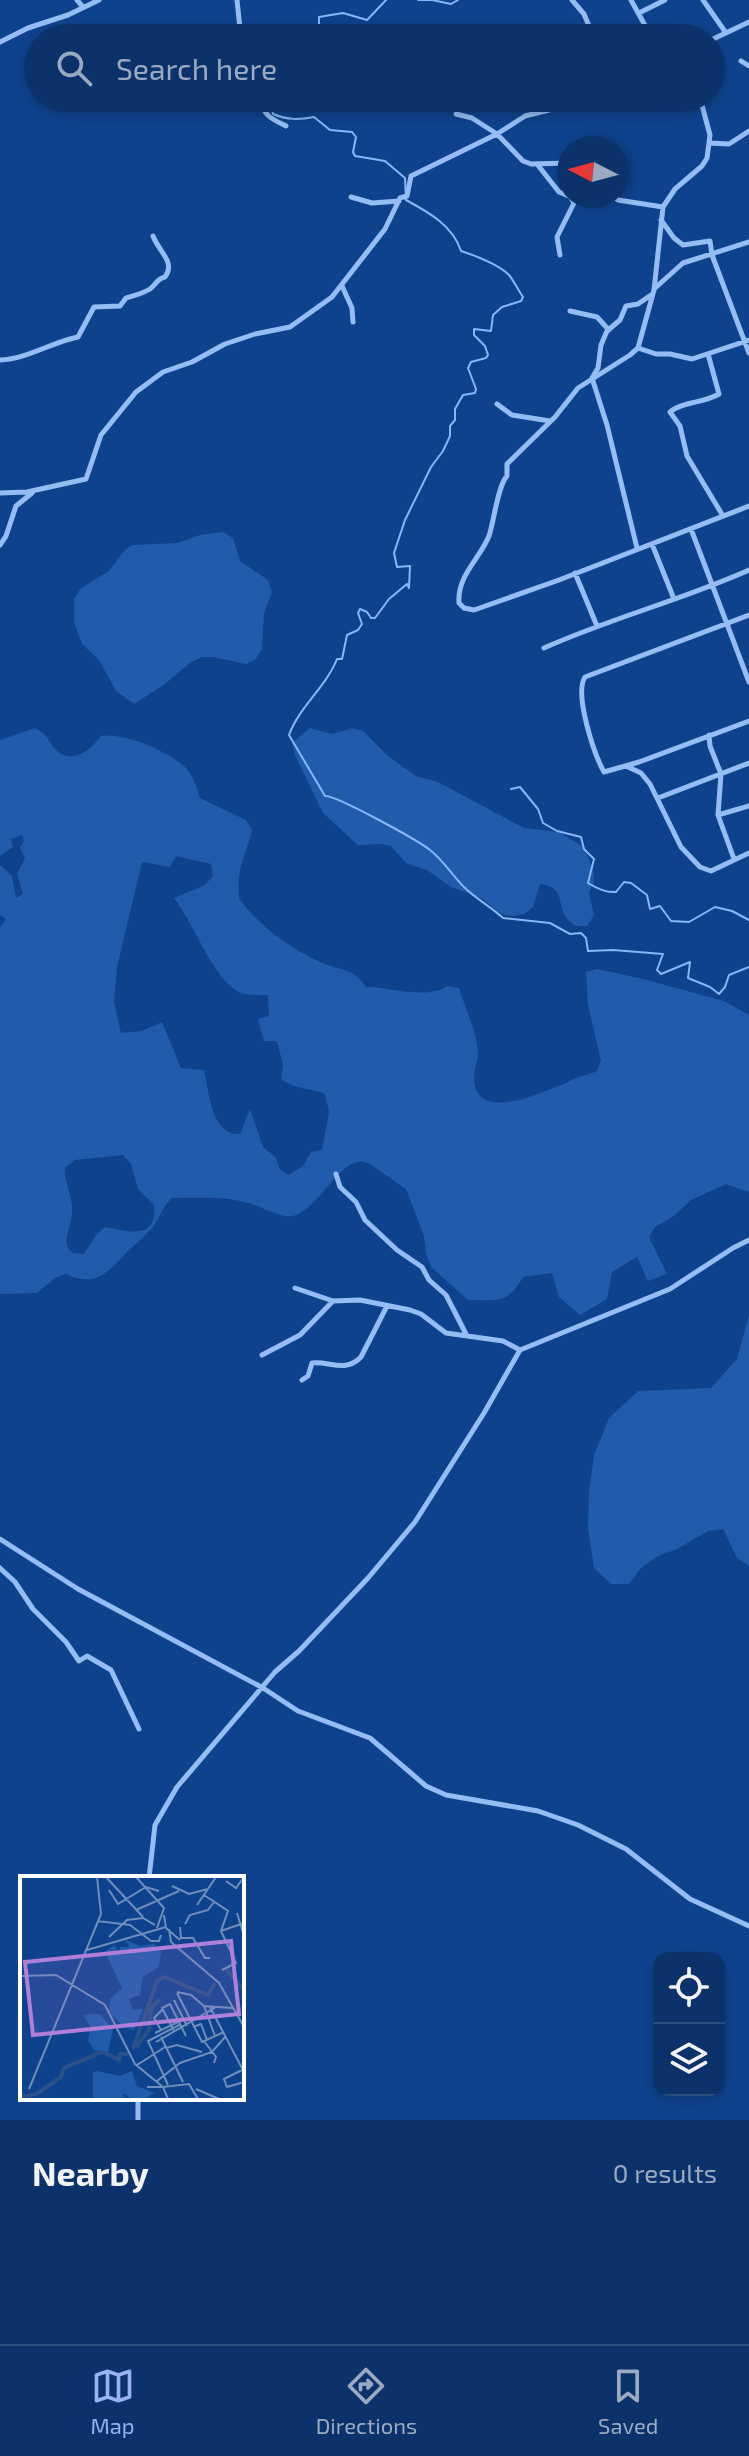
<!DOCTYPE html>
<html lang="en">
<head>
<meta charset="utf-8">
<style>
  :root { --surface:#0b326a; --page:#193e72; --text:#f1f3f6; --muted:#9aaac1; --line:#2b4d7e; --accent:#95b2f1 }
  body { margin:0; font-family:"Exo 2",sans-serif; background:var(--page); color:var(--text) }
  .controls { position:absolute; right:24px; bottom:24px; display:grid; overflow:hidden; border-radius:16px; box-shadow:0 4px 12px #0003 }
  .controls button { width:72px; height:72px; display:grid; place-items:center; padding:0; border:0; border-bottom:2px solid var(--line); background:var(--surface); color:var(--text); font:40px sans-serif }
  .compass { position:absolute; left:557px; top:136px; width:72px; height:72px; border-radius:50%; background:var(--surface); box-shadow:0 4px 12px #0003; rotate:276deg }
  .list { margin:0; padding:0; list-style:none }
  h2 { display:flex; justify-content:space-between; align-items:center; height:104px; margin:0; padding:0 32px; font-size:34px }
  h2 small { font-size:26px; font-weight:400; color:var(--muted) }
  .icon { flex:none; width:44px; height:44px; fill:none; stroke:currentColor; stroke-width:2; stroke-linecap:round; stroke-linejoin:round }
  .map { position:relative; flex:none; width:749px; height:2120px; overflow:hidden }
  .search { position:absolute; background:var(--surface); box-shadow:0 4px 12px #0003; left:24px; right:24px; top:24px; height:88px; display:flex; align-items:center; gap:20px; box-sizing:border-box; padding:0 28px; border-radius:44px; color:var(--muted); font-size:30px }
  .sheet { height:224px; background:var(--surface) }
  nav { display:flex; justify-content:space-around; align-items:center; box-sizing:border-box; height:112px; border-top:2px solid var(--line); background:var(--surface); font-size:22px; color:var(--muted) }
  nav a { display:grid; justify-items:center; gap:4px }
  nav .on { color:var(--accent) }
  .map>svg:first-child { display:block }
</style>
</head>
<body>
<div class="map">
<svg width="749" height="2120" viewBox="0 0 749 2120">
  <rect width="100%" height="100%" fill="#0f428d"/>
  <path fill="#205bac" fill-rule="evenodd" d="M223,532L233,538L240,561L268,580L272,592L264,613L262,649L256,659L246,664L213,657H202L191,662L165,684L134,704L116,691L99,660L82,644L74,622V600L80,589L109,571L123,552L132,545L178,543L200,535Z
    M35,728C49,735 48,742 57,751C74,765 91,749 101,736C125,732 170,752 187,769C194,777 197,788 200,798L246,820L252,830C245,859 237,865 239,898C259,926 287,946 318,961C339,972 351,965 366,987C390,987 428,1000 447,986L459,988C465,1008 477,1032 478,1053C478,1061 474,1069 474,1077C474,1126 544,1091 566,1083C576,1076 586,1076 597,1071L601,1061L588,1005L586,972L597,969L643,979L724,1001L749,1015V1192L726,1184L691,1200L674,1216L655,1227L649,1237L667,1274L648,1281L637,1257L612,1272L607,1299L580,1315L559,1297L552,1273L523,1277C507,1305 498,1300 468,1300L432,1268L426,1254L424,1236L406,1189C396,1183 372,1164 365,1162C340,1156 318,1211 293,1216C280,1218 265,1208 252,1204C227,1196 198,1198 172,1198C162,1207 160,1218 152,1228C145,1236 137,1243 129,1250C110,1270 97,1289 66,1274L55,1278L37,1293L0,1294V927L6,919L0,915V865L12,876L16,898L23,894L17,874L25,858L20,848L24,841L22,835L11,839L13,847L0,856V740ZM176,856L211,864L213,876L205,885L174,898C192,920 213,978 237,991C246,996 258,995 268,995L269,1016L258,1019L264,1041H277L283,1065L281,1079C294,1089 310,1088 325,1094L329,1112L322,1150L311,1152L303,1166L289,1175L280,1170L276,1158L263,1147L250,1109L240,1134C211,1136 209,1091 204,1070L181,1068L162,1022L142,1031L121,1033L114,1002L117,967L142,862L170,867ZM123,1155L131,1164L138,1189L154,1205C158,1240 128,1232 105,1227L96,1235L84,1254L73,1253C59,1243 72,1228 72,1212C73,1195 63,1179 65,1168L75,1160Z
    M353,728L363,731L388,756L416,776L438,782L524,828L558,832L584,847L593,870L594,881L589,893L594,915L587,926H576C572,923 568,921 566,917C556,901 566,888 540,884L533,907L524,914L512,916L501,914L483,899L451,887L427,870L406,863L391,846L380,844L358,845L323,813L295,755L292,743L310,728L332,734Z
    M749,1315V1566L737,1558L723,1529L708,1531L677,1549L658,1556L641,1568L629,1584H611L594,1568L588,1528L589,1492L594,1455L609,1418L638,1391L711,1388L737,1359Z"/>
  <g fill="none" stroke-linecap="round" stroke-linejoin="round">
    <path stroke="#87b7f7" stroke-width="2" d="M418,0H431
      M432,0L451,4L458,0
      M323,38V33H314L313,28L319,25V17L343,13L367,20L386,0
      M269,98L273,114C287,120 299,120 314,117L330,130L352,132L356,137L353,152L355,156L385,161L405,178L406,200C430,213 453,226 461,251C476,256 498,264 509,275C514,281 518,290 523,297L521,301L502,307L493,315L491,331L474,329V335L485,346L488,355L486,358L471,362L468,368L476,389L475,393L463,395L455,409V420L450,426V436L443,451L431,467L405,520L394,553L397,567L410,566L409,588L407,584L389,599L375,618H371L367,612L360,609L358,613L362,624L358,630L347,635L342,659H337C326,687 299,707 289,735L325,796C336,795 419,841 430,850C443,860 452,875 464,887C476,899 490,906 503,918L550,923L570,934L581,933L586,938L588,951L613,950L663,954L657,970L661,974L690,962L688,978L710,987L719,994L725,987L729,975L749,967
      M511,789L520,787L538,809L543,823L557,831L581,837L584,849L594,859L588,883C596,888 606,893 616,892L624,882L631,883L647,895L650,909L660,906L671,921L689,922L715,907L732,911L749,920"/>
    <path stroke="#95bdf3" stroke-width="5" d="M77,0L83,7
      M237,0L241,38
      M572,0L584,14L594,38
      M631,0L652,38
      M703,0L726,33
      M639,13L665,0
      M711,40L749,22
      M0,42L28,28L68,15L99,0
      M741,61L749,66
      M263,98C261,115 272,119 286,126
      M700,98L710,135L707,158L702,166L675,189L663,207L654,290L638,348L630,355L578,388L555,417L507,464V476C498,485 494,521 489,536C479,560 457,576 459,603L464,608L474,610L559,580L749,506
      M456,114L472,118L497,134L523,161L531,164L569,163
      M709,143L729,144L749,131
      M537,164L559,192L569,196
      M612,196L618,200L663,207
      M351,197L372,203L399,201
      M661,220L674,238L683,245L710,241L712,255L749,353
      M560,255L557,237L574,203L570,196
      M342,286L352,308L353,322
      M654,289L683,263L749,242
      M570,311L597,317L609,330
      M638,348L656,354H670L692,359L749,340
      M708,354L719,394C704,403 681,402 670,412L680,426L687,456L723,516
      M0,360C27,359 52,342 78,337L94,307L120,306L126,298C135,295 142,294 150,289C157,284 156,279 165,277C176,262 159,252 153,236
      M497,404L512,415L550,421
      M0,493L27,492L86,479L101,435L136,392L163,372L192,362L225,344L255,334L290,327L332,297L385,229L400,198L407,196L411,176L497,134L525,116L553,109L580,98
      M691,529L749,682
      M652,544L674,599
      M0,545L6,536L16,506L32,493
      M637,548L607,425L592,378L598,368L601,345L607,331L620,320L626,306L638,304L651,295
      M575,573L597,626
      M749,615L585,677C574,694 594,754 604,772L639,762L749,721
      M544,648C611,618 682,600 749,570
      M709,735L710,746L721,774L718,815L734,859
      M626,766L641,773L650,784L681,847L700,867L711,871L749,853
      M658,798L749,763
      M718,815L749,806
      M336,1174L340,1187L356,1202L365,1220L397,1250L422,1267L429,1280L446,1295L467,1336
      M295,1288L333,1301L360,1300L410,1310L421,1314L446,1333L503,1341L520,1350
      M262,1355L300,1335L333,1301
      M302,1380L308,1376L312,1363C330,1361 346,1373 361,1357L387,1306
      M0,1539L78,1589L263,1688L298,1711L370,1738L426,1786L446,1795L538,1811L578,1825L626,1849L690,1899L749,1926
      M0,1568L15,1582L33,1609L66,1642L79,1661L87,1656L111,1670L139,1729
      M149,1878L155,1825L177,1787L275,1672L299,1651L368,1578L415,1522L484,1413L520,1350L670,1289L733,1248L749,1240
      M138,2098V2120"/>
  </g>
  <g transform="translate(20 1876)">
    <rect width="224" height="224" fill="#0f428d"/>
    <path d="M104,63L120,70L134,68L141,76L139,91L123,101L120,119L109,123L113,134L123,133L114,154L103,151L89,135L90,123L102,112L85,76L94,69L99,76L100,71H110ZM69,138H80L93,153L88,176L74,174L68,165L70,150L64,140ZM77,195L100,200L112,195L117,210L135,217L123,223H107L109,221L103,217L104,223H73V196Z" fill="#205bac"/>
    <path fill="none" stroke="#2a5088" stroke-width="4" d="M207,94L224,114M116,171L129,154L131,132L140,123M113,173L137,105L144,101L188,119L195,107M75,178L83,176L99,184L100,178H108M0,216L5,221L18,217L41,201L44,192L75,179"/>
    <path fill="none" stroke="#6f8ebb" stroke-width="2" d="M86,1L123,41M116,1L144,32L137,52M206,5L216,12L224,1M152,10L169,18L188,13M89,14L98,28L126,11L139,15M184,19L208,35L201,55L216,87L202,94M177,29L196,1M116,34L159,15M217,37L224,60M144,39L146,52L160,64M77,45L110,49L131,65H139L141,59M165,48L170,39L188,34L194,26M160,51L161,62H173L185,82H190M149,53L151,66L199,107L224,151M201,55L224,47M89,61L107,44L123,42L135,49M67,74L146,51M0,100L36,99L85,129L115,188L143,211L169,208L178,223M157,116L171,119L184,130L213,132M157,117L182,166L204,156M154,124L167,150M184,130L195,160M190,131L224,196M173,151L181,148L187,164M141,154L134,142L143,133M154,155L142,132L150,128L166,160M135,157L160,145M141,161L163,206M184,165L196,181L194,187M136,166L196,131M146,172L157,169L182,176M117,189L145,171M224,193L204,203L207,211L224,206M137,205L160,187L192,176L206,160M148,209L128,165L161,148M127,211H143L148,223M9,213L81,38L77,1M176,213L199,223"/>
    <path fill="#b080d9" fill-opacity="0.15" stroke="#b080d9" stroke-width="4" d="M211,65L219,138L13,159L5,86Z"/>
    <rect width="224" height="224" fill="none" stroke="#fff" stroke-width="4"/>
  </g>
</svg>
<div class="controls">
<button><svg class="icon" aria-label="locate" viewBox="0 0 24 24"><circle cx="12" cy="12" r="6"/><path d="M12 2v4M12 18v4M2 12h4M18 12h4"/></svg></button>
<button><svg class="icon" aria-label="layers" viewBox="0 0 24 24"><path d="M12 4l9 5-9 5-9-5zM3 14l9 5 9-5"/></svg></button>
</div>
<svg class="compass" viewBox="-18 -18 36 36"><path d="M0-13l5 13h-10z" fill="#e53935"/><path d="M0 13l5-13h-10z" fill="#9aaac1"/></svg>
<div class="search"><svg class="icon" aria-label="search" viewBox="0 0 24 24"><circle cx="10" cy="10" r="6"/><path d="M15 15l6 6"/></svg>Search here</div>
</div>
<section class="sheet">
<h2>Nearby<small>0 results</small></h2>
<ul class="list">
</ul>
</section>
<nav>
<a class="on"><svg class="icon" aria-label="map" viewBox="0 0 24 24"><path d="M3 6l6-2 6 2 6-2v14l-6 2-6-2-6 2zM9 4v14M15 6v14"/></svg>Map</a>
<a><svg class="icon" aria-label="directions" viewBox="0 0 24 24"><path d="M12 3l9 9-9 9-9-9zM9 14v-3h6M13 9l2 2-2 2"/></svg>Directions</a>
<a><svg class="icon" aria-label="saved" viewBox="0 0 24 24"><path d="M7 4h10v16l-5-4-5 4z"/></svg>Saved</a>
</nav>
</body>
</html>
